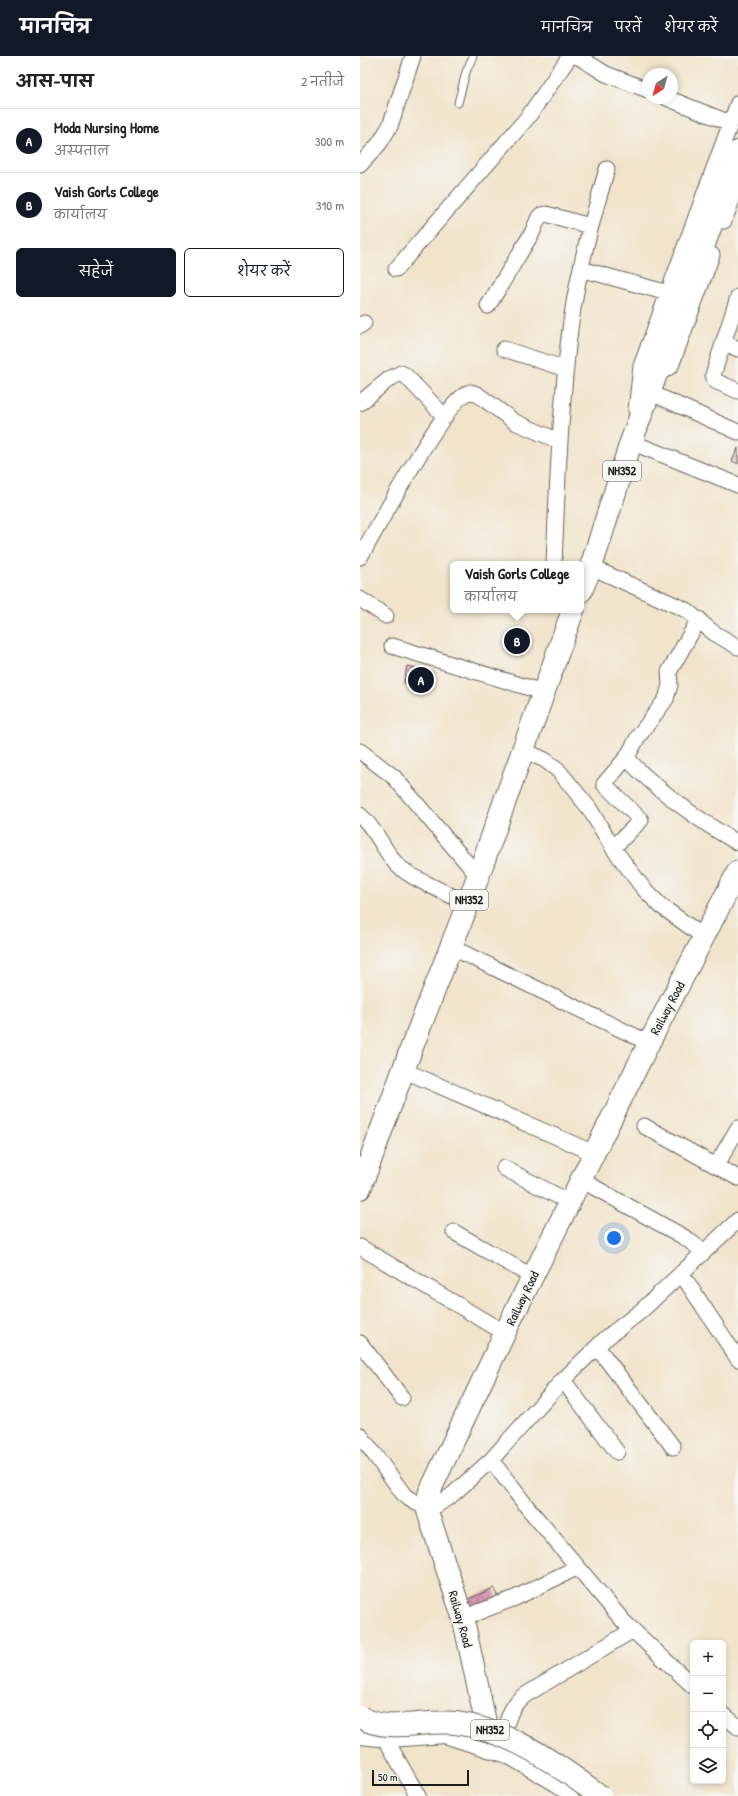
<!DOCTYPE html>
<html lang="hi">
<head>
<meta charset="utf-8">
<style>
  :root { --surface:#fff; --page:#f2f2f2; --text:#202124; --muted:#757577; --line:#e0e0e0; --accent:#111827 }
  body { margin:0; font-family:"Patrick Hand","Playpen Sans Deva",sans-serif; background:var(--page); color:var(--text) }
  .controls { position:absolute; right:12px; bottom:12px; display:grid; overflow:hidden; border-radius:6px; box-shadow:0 2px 6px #0003 }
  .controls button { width:36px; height:36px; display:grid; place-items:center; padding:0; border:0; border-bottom:1px solid var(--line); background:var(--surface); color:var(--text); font:20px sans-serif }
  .compass { position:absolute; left:282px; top:12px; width:36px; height:36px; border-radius:50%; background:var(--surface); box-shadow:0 2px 6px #0003; rotate:217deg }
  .scale { position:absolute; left:12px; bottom:10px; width:97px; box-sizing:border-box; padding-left:4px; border:2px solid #1c1c1c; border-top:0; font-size:11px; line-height:14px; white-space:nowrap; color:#1c1c1c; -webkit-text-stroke:3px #f6f6f2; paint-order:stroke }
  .you { position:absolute; left:254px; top:1182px; width:14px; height:14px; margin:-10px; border:3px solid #fff; border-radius:50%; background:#1a73e8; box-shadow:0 0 0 6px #1a73e833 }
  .badge { display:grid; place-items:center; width:26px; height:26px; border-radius:50%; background:var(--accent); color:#fff; font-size:13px; font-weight:700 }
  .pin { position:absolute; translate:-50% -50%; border:2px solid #fff; box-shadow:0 1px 4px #0006 }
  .popup { position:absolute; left:90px; top:505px; width:134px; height:52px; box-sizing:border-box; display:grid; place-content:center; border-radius:6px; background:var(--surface); filter:drop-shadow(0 1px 3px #0005); font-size:13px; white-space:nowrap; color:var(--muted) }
  .popup b { font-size:15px; color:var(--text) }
  .popup::after { content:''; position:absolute; left:50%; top:100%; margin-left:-8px; border:8px solid transparent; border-top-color:var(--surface) }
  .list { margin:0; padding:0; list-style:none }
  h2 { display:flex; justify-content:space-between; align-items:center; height:52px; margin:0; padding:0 16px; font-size:17px }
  h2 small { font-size:13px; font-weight:400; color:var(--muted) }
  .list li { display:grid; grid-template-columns:26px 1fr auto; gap:12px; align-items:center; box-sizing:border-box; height:64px; padding:0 16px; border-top:1px solid var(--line) }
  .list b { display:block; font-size:15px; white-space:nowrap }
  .list p { margin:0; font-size:13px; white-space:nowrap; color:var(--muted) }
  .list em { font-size:13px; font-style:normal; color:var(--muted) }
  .actions { display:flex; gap:8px; padding:12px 16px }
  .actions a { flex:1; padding:9px 0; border:1px solid var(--accent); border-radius:6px; text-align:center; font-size:14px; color:var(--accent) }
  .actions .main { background:var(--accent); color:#fff }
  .icon { flex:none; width:22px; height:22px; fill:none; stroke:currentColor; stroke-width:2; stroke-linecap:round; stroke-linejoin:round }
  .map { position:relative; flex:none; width:378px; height:1740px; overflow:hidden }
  header { display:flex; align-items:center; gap:24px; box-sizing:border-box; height:56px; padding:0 20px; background:var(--accent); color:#fff }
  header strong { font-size:19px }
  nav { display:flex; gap:22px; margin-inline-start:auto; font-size:14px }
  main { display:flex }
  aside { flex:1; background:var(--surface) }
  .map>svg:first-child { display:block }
</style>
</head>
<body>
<header>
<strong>मानचित्र</strong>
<nav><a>मानचित्र</a><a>परतें</a><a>शेयर करें</a></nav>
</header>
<main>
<aside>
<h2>आस-पास<small>2 नतीजे</small></h2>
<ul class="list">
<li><span class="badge">A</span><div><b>Moda Nursing Home</b><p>अस्पताल</p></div><em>300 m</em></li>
<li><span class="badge">B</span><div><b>Vaish Gorls College</b><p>कार्यालय</p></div><em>310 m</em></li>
</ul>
<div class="actions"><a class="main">सहेजें</a><a>शेयर करें</a></div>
</aside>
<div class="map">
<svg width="378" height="1740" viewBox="0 0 378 1740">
  <defs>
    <pattern id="building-cross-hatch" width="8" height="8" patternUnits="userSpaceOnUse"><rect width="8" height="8" fill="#d898b3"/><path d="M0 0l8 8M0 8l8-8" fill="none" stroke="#ae7b91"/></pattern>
  </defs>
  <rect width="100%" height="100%" fill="#f6f6f2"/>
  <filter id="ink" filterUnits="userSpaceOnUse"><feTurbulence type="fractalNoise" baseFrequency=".025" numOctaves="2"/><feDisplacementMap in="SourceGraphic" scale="8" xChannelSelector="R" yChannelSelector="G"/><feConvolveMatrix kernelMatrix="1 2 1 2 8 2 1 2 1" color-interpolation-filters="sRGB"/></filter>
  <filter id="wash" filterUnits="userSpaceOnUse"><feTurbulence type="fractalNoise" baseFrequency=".012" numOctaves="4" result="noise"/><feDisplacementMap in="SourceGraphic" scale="16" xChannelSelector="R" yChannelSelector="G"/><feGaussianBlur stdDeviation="0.9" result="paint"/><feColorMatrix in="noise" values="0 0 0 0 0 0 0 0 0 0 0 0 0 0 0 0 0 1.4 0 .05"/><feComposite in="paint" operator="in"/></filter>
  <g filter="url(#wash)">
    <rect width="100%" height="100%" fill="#f1e4cb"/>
    <g id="blocks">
      <path fill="url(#building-cross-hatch)" d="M378,392V408L372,405Z
        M47,610L73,616L70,632L44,627Z
        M134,1532L140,1547L114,1558L108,1543Z"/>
    </g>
  </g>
  <g filter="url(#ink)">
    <use href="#blocks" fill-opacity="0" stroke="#676259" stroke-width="1"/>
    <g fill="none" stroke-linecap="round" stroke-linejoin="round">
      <defs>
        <path id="lane" d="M98,47L106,16L113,0"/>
        <path id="street" d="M217,0L246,18L288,34
          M307,42L370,67
          M0,109L19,88L30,70L53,0
          M364,165L378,128
          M36,213L168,61L210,0
          M221,213L308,237
          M378,241L353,319L355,325L378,335
          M128,250L172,177L179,161L181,159L186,158L230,170
          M0,270L4,267
          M363,286L378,293
          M144,293L206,313
          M295,320L311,310L352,199
          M289,336L378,376
          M0,347L29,323L41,317L45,319L85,361
          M276,354L281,310L378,47
          M271,386L378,429
          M0,501C15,477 88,337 111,336C111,336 117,338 117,338L155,366L199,385
          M194,508C197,435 200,363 208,290C214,230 230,171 247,113
          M231,511L326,554L354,577L378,591
          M0,543L26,560
          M339,563L309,616L310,629L306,643L278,681L267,701C274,712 285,720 295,729C321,751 348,770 378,787
          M32,590L183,636
          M163,694L185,704L198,714L229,752L253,792L283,832L301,850L344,881
          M0,695L34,721L118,820
          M0,759C18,775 23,794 37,809C53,824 88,837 108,848
          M253,792L281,764L244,728L267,701
          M91,891L289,987
          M43,1014L234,1097
          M284,1070L378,1122
          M356,1110L378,1072
          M144,1112L209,1146
          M221,1124L324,1181L344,1196
          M94,1176L173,1221
          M0,1191L145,1277
          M321,1217L378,1303
          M0,1287L42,1342
          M237,1291L313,1391
          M203,1324L257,1396
          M0,1379L45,1440L56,1447L66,1449H77L92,1439L131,1404L203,1324L245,1283L281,1255L378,1164
          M131,1404L168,1452L264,1566L333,1630
          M103,1562L155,1542L218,1511
          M363,1658L378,1671
          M20,1673L58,1740
          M143,1678C148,1664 150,1651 162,1641L273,1574"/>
        <path id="secondary" d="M127,1690V1673L103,1562L69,1460L66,1449L69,1437L151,1264L289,987L378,815"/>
        <path id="highway" d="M221,535L231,511L271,386L378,96
          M0,1132L50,996L112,837L213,554
          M0,1677L29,1680L85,1676L148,1696L198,1725L219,1740"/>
      </defs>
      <use href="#lane" stroke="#676259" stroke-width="9"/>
      <use href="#street" stroke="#676259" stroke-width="17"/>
      <use href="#secondary" stroke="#676259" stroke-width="23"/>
      <use href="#highway" stroke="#676259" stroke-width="24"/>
      <use href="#lane" stroke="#fff" stroke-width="7"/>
      <use href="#street" stroke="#fff" stroke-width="15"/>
      <use href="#secondary" stroke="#fff" stroke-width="21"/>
      <use href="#highway" stroke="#fff" stroke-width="22"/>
      <defs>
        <path id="primary-bridge" d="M0,1661C28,1678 65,1663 96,1667C152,1675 195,1707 240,1740"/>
      </defs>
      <use href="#primary-bridge" stroke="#676259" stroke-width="24" stroke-linecap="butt"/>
      <use href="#primary-bridge" stroke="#fff" stroke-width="22"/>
    </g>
  </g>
  <g text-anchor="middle" stroke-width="3" stroke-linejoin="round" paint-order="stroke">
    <g fill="#f6f6f2" stroke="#5d5d5c" stroke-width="1">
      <rect x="243" y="405" width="38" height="20" rx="3"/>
      <rect x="90" y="834" width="38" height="20" rx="3"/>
      <rect x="111" y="1664" width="38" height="20" rx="3"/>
    </g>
    <g font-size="12" font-weight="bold" fill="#1c1c1c">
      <text x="262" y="419">NH352</text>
      <text x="109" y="848">NH352</text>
      <text x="130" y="1678">NH352</text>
    </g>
    <g font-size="13" fill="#1c1c1c" stroke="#f6f6f2">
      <text transform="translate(307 952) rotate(-62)" y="5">Railway Road</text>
      <text transform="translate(162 1242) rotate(-64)" y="5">Railway Road</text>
      <text transform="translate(101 1563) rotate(74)" y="5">Railway Road</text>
    </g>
  </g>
</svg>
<div class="controls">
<button>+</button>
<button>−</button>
<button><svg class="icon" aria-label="locate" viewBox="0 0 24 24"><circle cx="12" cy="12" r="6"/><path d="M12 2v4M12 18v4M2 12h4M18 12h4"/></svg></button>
<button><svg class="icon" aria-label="layers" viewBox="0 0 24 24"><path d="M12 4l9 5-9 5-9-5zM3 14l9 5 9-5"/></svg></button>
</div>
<svg class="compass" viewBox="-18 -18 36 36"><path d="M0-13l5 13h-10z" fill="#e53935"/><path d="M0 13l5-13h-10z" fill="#757577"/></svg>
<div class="scale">50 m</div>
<div class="you"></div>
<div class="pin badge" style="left:61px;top:624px">A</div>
<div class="pin badge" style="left:157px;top:585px">B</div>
<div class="popup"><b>Vaish Gorls College</b>कार्यालय</div>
</div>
</main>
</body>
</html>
